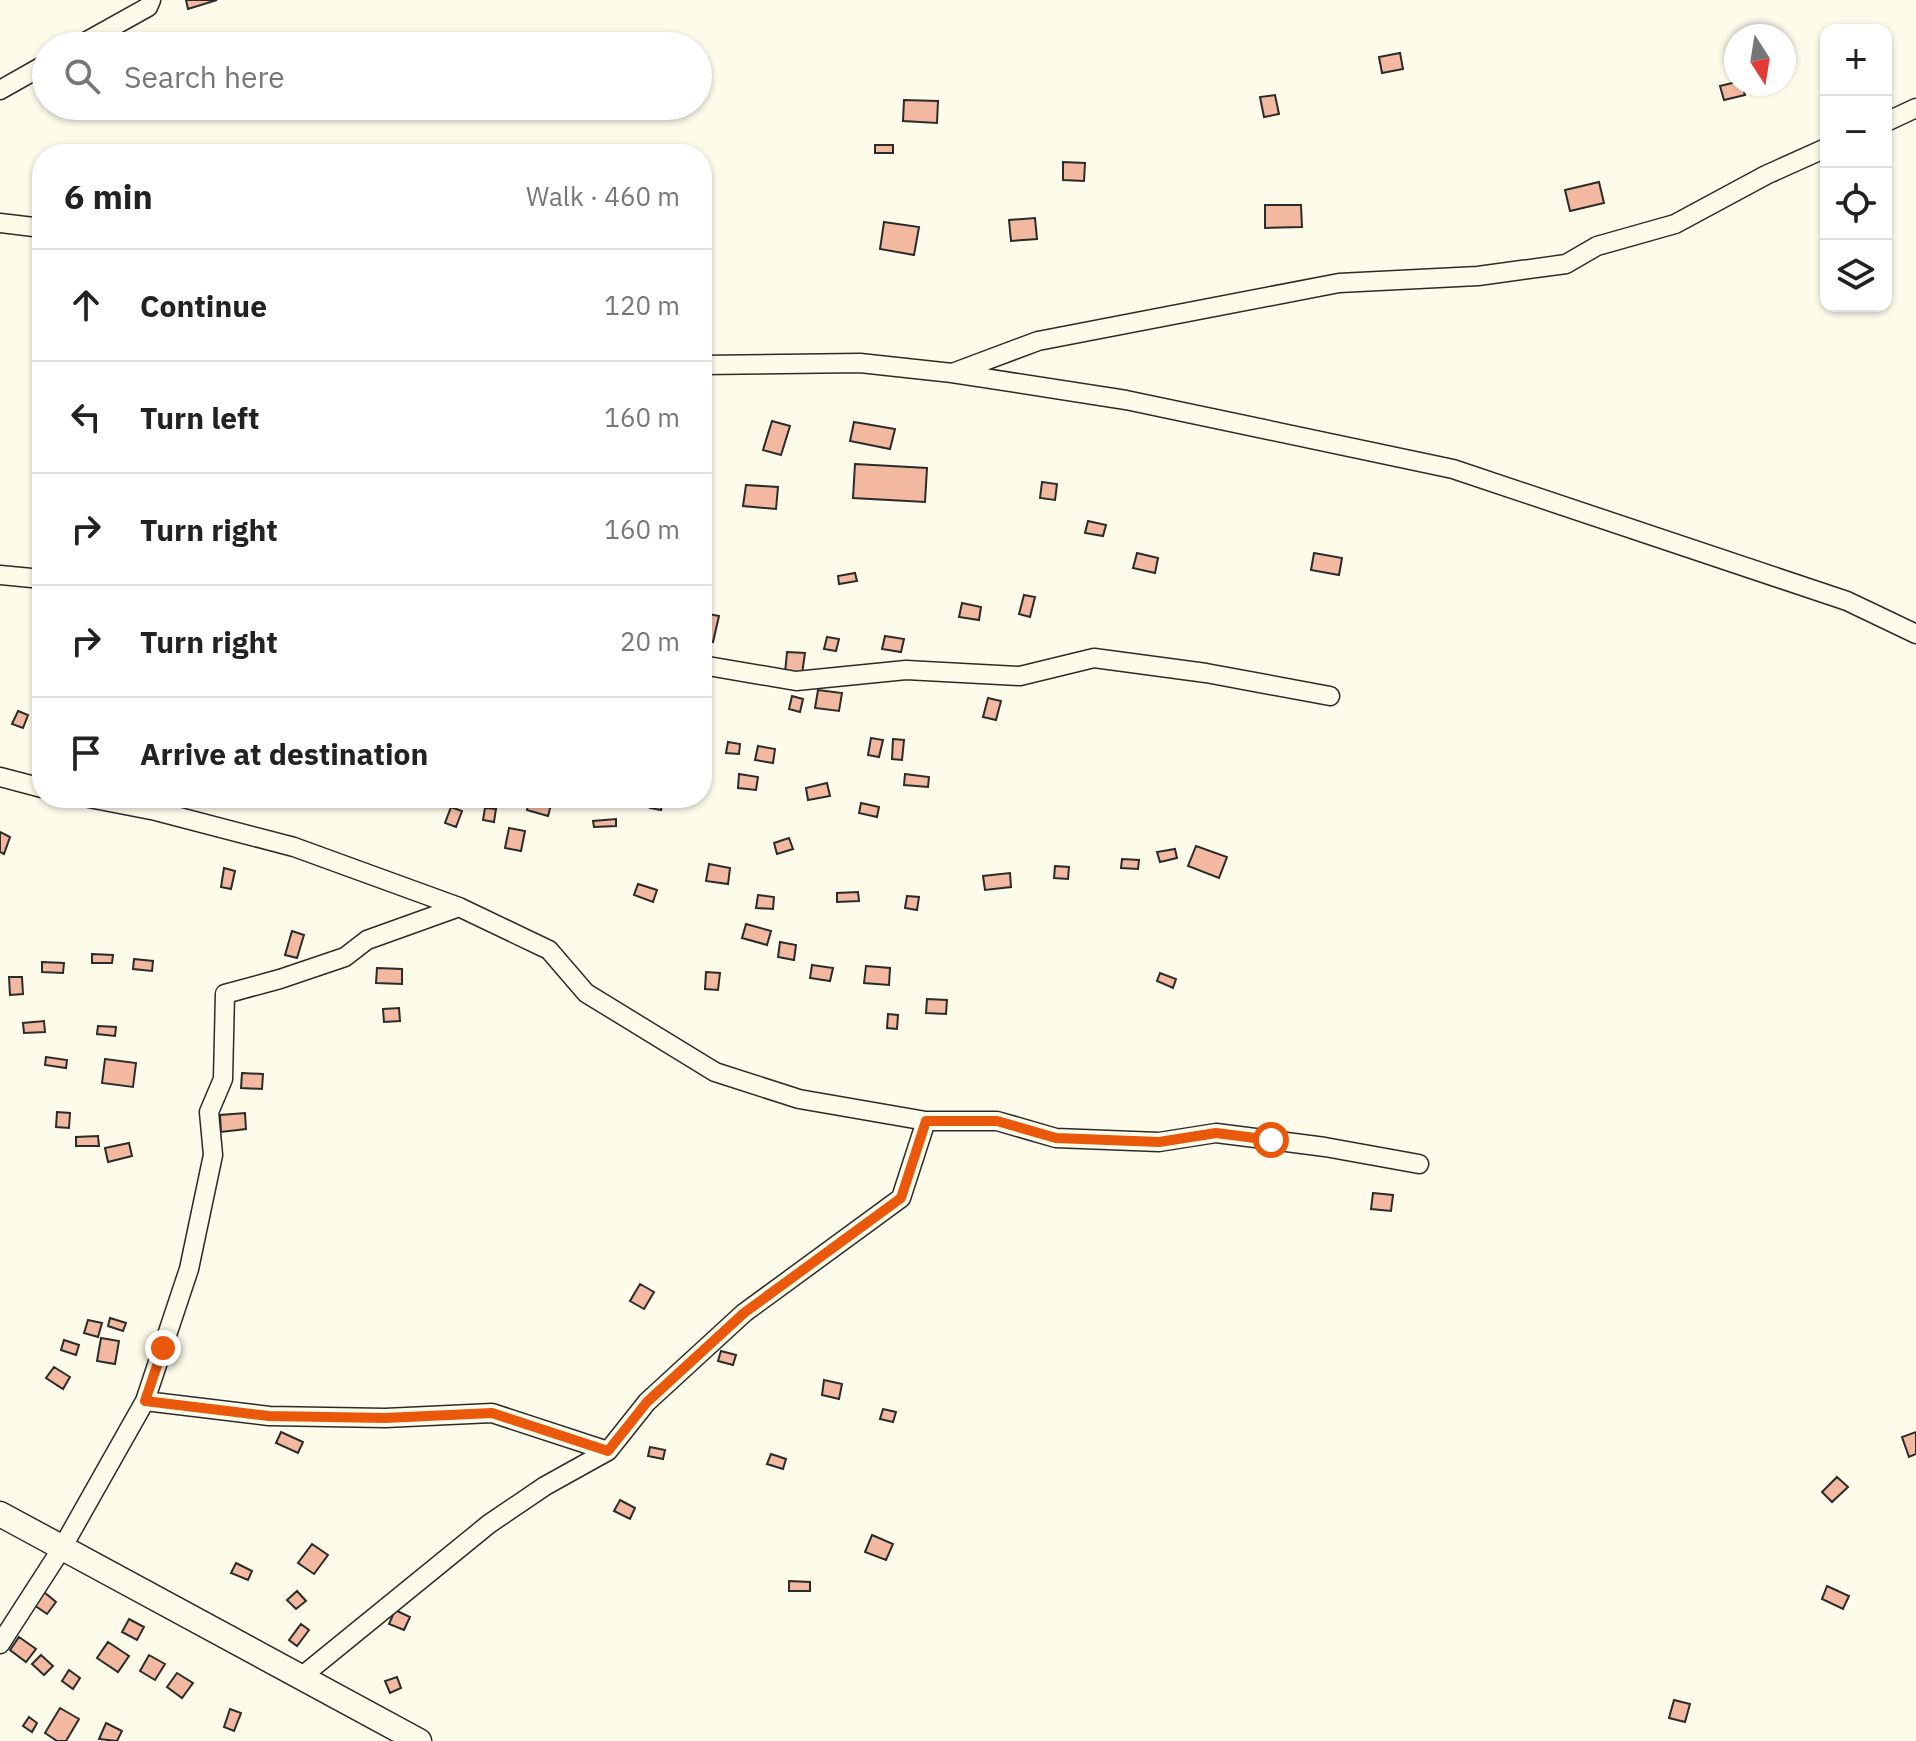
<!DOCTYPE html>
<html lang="en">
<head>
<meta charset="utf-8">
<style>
  :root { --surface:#fff; --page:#f2f2f2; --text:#222; --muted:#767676; --line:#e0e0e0 }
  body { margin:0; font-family:"IBM Plex Sans",sans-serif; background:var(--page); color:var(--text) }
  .controls { position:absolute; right:24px; top:24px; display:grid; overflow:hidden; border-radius:16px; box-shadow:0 2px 6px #0004 }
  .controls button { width:72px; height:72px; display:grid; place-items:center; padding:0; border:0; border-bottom:2px solid var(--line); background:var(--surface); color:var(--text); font:40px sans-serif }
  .compass { position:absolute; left:1724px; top:24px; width:72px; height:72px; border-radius:50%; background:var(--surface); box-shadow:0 2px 6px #0004; rotate:168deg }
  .stop { position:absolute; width:24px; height:24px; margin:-18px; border:6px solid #ea580c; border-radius:50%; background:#fff }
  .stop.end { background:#ea580c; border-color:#fff; box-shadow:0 2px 8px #0008 }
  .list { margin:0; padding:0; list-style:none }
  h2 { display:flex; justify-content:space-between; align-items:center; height:104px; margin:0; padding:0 32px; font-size:34px }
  h2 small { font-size:26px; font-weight:400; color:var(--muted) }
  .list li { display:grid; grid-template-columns:52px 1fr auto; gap:24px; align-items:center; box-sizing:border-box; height:112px; padding:0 32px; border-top:2px solid var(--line) }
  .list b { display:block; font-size:30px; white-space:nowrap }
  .list em { font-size:26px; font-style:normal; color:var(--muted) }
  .icon { flex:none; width:44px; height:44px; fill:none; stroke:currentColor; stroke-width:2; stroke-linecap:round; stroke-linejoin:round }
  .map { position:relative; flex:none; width:1916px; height:1741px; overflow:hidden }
  .search { position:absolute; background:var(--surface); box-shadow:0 2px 6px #0004; left:32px; top:32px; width:680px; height:88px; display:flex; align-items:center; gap:20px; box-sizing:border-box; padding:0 28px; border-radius:44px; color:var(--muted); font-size:30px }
  .panel { position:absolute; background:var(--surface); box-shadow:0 2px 6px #0004; left:32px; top:144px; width:680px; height:664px; border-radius:32px }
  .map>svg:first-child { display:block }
</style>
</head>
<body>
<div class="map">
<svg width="1916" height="1741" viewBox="0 0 1916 1741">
  <rect width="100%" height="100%" fill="#fdfbea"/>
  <path fill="#f2b8a0" stroke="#2b2b2b" stroke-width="2" d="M186,0H217L188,9Z
    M1400,53L1403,69L1382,73L1379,57Z
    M1736,82L1742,84L1745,95L1724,100L1720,86Z
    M1275,95L1279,114L1264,117L1260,97Z
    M904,100L938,101L937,123L903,121Z
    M875,145H893V153H875Z
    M1063,162L1085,163L1084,181L1063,180Z
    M1599,182L1604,203L1570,211L1565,190Z
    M1265,205H1301L1302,227L1265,228Z
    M1035,218L1037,239L1011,241L1009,220Z
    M884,222L919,227L914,255L880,249Z
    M772,421L790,426L781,455L763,450Z
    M854,422L895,429L890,449L850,441Z
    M855,464L927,468L925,502L853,498Z
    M1042,482L1057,484L1055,500L1040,498Z
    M746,485L778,487L776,509L743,506Z
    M1088,521L1106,525L1103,536L1085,533Z
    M1137,553L1158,558L1155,573L1133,568Z
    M1314,553L1342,558L1339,575L1311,570Z
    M855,573L857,581L839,584L838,576Z
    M1024,595L1035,597L1030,617L1019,614Z
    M962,603L981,607L979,620L959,617Z
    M704,613L719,616L713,642L702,640Z
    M885,636L904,639L901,652L882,649Z
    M827,637L839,639L836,651L824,649Z
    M787,652L805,653L802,674L785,673Z
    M818,690L842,693L839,711L815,708Z
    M792,696L803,699L800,712L789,709Z
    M988,698L1001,701L996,720L983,717Z
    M18,711L28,715L23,728L12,724Z
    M871,738L883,740L879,757L868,755Z
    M893,739L904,740L902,760L892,759Z
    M728,742L740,744L739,754L726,753Z
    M758,746L775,749L773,763L755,760Z
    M739,774L758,777L756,790L738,788Z
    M905,774L929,777L928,787L904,785Z
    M827,783L830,796L808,800L806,788Z
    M530,798L552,801L548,816L527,810Z
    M653,798L663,800L661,810L650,808Z
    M861,803L879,807L877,817L859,813Z
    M451,807L462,811L456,827L445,823Z
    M485,808L496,809L494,822L483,820Z
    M616,819V826L594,827L593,821Z
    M509,828L525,831L521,851L505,848Z
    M0,832L10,837L4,854L0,852Z
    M789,838L793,849L777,854L774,843Z
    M1196,846L1227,857L1219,878L1188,866Z
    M1175,849L1177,858L1160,862L1157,852Z
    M1122,859L1139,860L1138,869L1121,868Z
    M709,864L730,868L728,884L706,881Z
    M1055,866L1069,867L1068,879L1054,878Z
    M224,868L235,871L231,889L221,887Z
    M1010,873L1011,887L985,890L983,876Z
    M638,884L657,890L653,902L634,895Z
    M858,892L859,901L837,902V893Z
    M758,895L774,897L773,909L756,908Z
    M907,896L919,897L917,910L905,908Z
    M746,924L771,931L767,945L742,938Z
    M292,931L304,935L297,958L285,955Z
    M780,942L796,945L794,960L778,957Z
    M92,954L113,955L112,963H92Z
    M134,959L153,961L152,971L133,969Z
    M42,962L64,963L63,973L42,972Z
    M812,965L833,968L830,981L810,978Z
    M866,966L890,968L889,985L864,983Z
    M377,968L402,969V984L376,983Z
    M706,972L720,973L718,990L705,989Z
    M1160,973L1176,979L1173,988L1157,981Z
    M9,977H22L23,994L10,995Z
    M927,999L947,1000L946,1014L926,1013Z
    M399,1008L400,1021L384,1022L383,1009Z
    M888,1014L898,1015L897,1029L887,1028Z
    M44,1021L45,1032L24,1033L23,1023Z
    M98,1026L116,1027L115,1036L97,1034Z
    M46,1057L67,1060L66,1068L45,1065Z
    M105,1059L136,1063L133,1087L102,1083Z
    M242,1073L263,1074L262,1089L241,1088Z
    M57,1112L70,1113L69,1128L56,1127Z
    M245,1113L246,1129L221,1132L220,1115Z
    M98,1136L99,1146H76V1137Z
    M129,1143L132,1156L108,1162L105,1148Z
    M1373,1193L1393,1195L1391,1211L1371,1209Z
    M640,1284L654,1292L644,1309L630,1301Z
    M110,1318L126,1323L123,1331L108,1326Z
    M88,1320L102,1323L98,1337L84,1333Z
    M101,1338L119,1341L115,1364L97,1361Z
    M64,1340L79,1345L76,1355L61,1350Z
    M721,1351L736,1355L733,1365L718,1361Z
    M54,1367L70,1377L63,1389L46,1378Z
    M824,1380L842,1384L839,1399L822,1395Z
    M883,1409L896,1412L893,1422L880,1419Z
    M281,1432L303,1442L298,1453L276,1443Z
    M1916,1432V1454L1909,1457L1902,1437Z
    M650,1447L665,1450L663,1459L648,1456Z
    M771,1454L786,1459L783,1469L767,1464Z
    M1837,1477L1848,1487L1832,1502L1822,1492Z
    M620,1500L635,1508L630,1519L614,1511Z
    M872,1535L893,1544L886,1560L865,1552Z
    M312,1544L328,1555L314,1574L298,1563Z
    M236,1563L252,1571L248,1580L231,1573Z
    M789,1581L810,1582V1591H789Z
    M1827,1586L1849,1596L1843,1609L1822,1599Z
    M297,1591L306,1601L296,1609L287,1600Z
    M44,1592L56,1602L47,1614L34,1605Z
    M395,1610L410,1617L404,1630L389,1624Z
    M129,1619L144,1627L137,1640L122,1632Z
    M301,1624L309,1630L297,1646L289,1640Z
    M19,1637L36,1649L26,1662L10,1650Z
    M108,1642L129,1656L118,1672L97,1658Z
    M41,1655L53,1666L44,1675L32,1664Z
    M149,1655L165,1664L155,1680L140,1671Z
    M69,1670L80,1678L73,1689L62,1681Z
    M177,1673L193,1683L182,1698L167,1687Z
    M397,1677L401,1688L390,1693L385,1681Z
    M1674,1700L1690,1704L1685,1722L1669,1718Z
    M60,1708L79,1719L66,1741H57L45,1733Z
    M230,1709L241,1713L234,1731L224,1727Z
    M29,1717L37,1723L32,1732L23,1726Z
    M106,1723L122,1731L117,1741L99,1739Z"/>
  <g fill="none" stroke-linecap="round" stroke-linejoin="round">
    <defs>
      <path id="street" d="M78,46L148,7L151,0
        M0,90L46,64
        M1886,122L1916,108
        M0,223L42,228
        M702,365L860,363L952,373L1126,400L1453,469L1847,601L1916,634
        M955,372L1038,341L1339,283L1478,276L1566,264L1597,246L1675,224L1766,175L1826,148
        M0,575L42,579
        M702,665L796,681L906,670L1020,676L1094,658L1206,673L1330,696
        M0,777L42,788
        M89,798L156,811L294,847L459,907L549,950L586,993L715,1072L799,1099L926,1121H997L1056,1138L1159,1142L1216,1133L1325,1147L1419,1164
        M145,1401L269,1416L385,1418L492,1413L608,1451
        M0,1644L62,1548L145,1401L189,1269L213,1155L209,1112L223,1079L225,994L280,979L345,957L367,940L459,907
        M301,1677L489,1524L545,1486L608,1451L647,1402L744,1313L901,1198L926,1121"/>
      <path id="secondary" d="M0,1514L419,1741"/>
    </defs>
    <use href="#street" stroke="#2b2b2b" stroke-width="21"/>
    <use href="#secondary" stroke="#2b2b2b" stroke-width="27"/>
    <use href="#street" stroke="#fdfbea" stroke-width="18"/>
    <use href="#secondary" stroke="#fdfbea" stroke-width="24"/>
  </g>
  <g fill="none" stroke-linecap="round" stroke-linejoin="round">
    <path stroke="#ea580c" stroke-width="10" d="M163,1348L145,1401L269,1416L385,1418L492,1413L608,1451L647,1402L744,1313L901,1198L926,1121H997L1056,1138L1159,1142L1216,1133L1271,1140"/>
  </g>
</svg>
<div class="controls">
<button>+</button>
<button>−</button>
<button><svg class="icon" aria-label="locate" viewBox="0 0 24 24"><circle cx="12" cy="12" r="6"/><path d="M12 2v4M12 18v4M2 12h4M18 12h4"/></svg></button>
<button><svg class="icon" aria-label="layers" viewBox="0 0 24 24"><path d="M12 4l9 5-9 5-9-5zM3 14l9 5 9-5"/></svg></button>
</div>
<svg class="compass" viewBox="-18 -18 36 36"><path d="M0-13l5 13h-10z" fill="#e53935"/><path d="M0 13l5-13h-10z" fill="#767676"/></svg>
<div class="stop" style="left:1271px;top:1140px"></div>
<div class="stop end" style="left:163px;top:1348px"></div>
<div class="search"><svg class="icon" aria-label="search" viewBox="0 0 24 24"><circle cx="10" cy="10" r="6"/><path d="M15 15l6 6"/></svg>Search here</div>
<section class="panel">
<h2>6 min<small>Walk · 460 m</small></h2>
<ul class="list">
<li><svg class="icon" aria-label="ahead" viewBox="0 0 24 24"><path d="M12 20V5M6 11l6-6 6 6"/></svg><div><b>Continue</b></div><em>120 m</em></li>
<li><svg class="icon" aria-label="left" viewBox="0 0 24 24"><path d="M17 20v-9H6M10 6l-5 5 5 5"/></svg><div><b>Turn left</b></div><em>160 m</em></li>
<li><svg class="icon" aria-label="right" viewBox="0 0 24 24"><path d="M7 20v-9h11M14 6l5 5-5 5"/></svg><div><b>Turn right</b></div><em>160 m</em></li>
<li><svg class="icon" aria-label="right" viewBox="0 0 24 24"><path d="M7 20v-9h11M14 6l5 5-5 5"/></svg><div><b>Turn right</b></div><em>20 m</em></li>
<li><svg class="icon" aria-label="arrive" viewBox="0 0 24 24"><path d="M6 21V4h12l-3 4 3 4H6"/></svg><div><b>Arrive at destination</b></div></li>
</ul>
</section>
</div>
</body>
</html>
